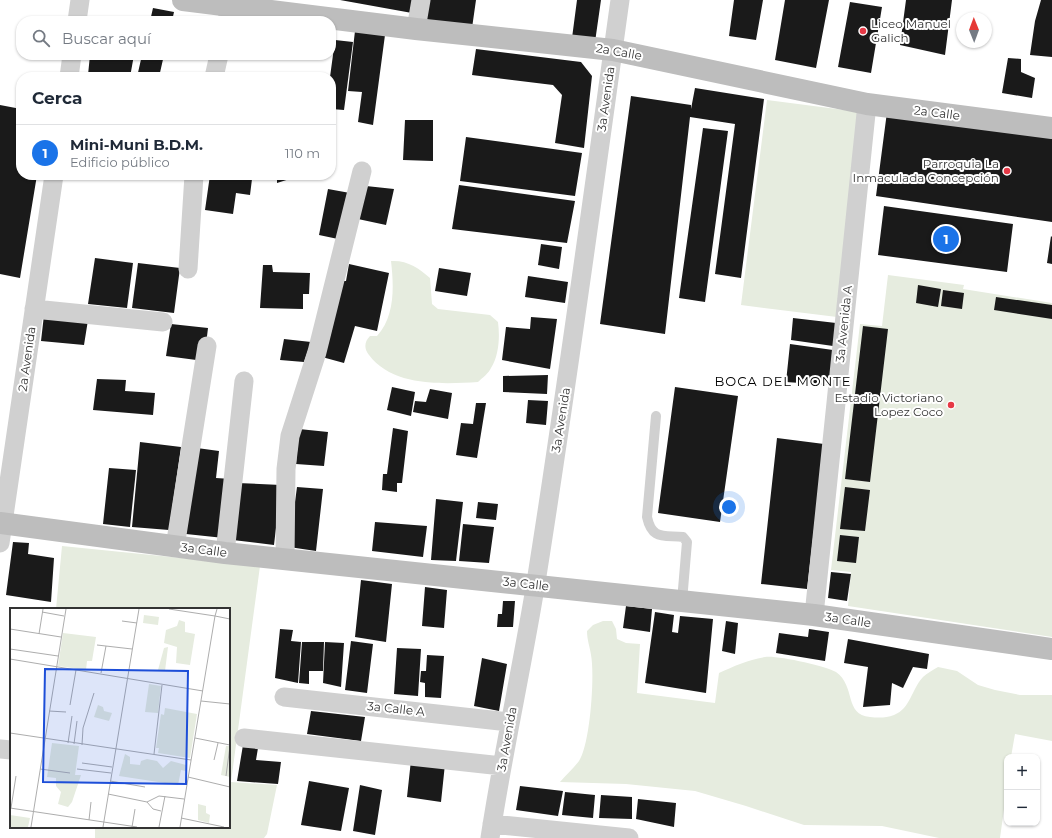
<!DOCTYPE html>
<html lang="es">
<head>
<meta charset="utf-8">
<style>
  :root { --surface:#fff; --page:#f2f2f3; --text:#1f2937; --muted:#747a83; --line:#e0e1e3; --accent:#1a73e8 }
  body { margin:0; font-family:Montserrat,sans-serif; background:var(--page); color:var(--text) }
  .controls { position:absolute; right:12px; bottom:12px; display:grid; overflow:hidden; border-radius:8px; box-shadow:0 1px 3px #0004 }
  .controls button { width:36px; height:36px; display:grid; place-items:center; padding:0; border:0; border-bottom:1px solid var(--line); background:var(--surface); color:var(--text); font:20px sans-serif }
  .compass { position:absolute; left:956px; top:12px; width:36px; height:36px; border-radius:50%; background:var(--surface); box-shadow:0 1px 3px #0004; rotate:359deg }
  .you { position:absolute; left:729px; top:507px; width:14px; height:14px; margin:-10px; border:3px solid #fff; border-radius:50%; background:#1a73e8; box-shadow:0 0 0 6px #1a73e833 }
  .badge { display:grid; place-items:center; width:26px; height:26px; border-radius:50%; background:var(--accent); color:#fff; font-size:13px; font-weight:700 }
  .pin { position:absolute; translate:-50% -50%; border:2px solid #fff; box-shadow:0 1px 4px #0006 }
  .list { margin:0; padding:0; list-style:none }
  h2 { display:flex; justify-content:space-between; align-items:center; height:52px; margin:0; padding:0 16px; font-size:17px }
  h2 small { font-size:13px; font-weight:400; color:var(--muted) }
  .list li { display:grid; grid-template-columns:26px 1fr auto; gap:12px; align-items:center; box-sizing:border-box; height:56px; padding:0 16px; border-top:1px solid var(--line) }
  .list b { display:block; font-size:15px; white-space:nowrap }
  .list p { margin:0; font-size:13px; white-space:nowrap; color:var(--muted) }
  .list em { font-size:13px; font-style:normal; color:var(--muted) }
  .icon { flex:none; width:22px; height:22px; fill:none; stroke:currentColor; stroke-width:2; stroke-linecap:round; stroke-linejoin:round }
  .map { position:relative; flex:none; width:1052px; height:838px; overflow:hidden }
  .search { position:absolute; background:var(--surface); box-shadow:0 1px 3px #0004; left:16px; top:16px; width:320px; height:44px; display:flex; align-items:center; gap:10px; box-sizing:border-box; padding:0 14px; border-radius:16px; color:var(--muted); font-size:15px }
  .panel { position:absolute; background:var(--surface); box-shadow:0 1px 3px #0004; left:16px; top:72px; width:320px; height:108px; border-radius:16px }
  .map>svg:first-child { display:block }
</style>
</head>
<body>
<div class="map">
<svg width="1052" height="838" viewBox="0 0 1052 838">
  <rect width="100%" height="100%" fill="#fff"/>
  <path fill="#e6ecdf" d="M767,100L860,112L837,317L741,305Z
    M391,261C407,260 419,268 430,278L432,304L438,309L490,315L498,322C500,337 499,355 491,368C489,373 482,378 478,382C443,384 393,387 369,355C364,349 364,342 370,336H377C395,316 394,287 391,261Z
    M888,275L964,285L963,289L1052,303V637L848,606L851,572L831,570L860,324L882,326Z
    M62,546L260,566L231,782L277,785L267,834L264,838H95V827H229V609H56Z
    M603,621H612L616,629L617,639L626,643L640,644L637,693L715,703L719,673C734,666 748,660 765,657C776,655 826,666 836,672C856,686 844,715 870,717C879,718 886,718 894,715C911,708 911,690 923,677C927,673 933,670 938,667L957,671L978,685L995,690L1020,695H1052V741L1015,734L1011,757H1007V787L1000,838H939L882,826L804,825L746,806L695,791L626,784L560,782C566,775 573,769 579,761C590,745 595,676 591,655C590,647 587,640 587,631L593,625Z"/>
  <path fill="#1a1a1a" d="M340,0H414L412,13Z
    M428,0H476L472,28L425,21Z
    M577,0H601L595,42L572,38Z
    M734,0H763L756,40L729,36Z
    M785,0H829L816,68L775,60Z
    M906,0H952L945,55L900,45Z
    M1041,0H1052V57L1030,55L1035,21Z
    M850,2L882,7L871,73L838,67Z
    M153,8L174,12L172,21H150Z
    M355,31L385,35L373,125L358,122L362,92L348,91Z
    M335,40L353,42L344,110L331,109V77H330Z
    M476,49L581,62L592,76L584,148L555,143L562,95L553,85L472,75Z
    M90,55H134L130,77H100L88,75Z
    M142,55H164L159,77H137Z
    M1008,58L1021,59V72L1035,78L1032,98L1002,93Z
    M291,73L314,75L313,77H291Z
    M695,88L764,99L741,278L715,274L735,124L690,117L665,334L600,324L631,96L691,105V109Z
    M0,105L21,109V175H37L20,278L0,274Z
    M887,112L1052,135V222L876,196Z
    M405,120H433V161L403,160Z
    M703,128L728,131L705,302L679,298Z
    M466,137L582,153L575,196L460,181Z
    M210,175L252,179L250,195L236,193L233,214L205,210Z
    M277,175H302L277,183Z
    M459,185L575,201L567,243L452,229Z
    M366,186L394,189L386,225L358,219Z
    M328,189L350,193L338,239L319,235Z
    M884,206L1013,224L1007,272L878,255Z
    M1051,236L1052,237V264L1047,263Z
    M541,244L562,247L559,269L538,265Z
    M95,258L133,263L127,308L88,304Z
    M138,263L180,268L174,313L132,308Z
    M349,264L389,273L377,331L355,326L344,363L322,357L343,281H346Z
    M263,265H272L273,272L310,273L309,294H303V309L260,308Z
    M439,268L471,273L467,296L435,291Z
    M528,276L568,282L565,303L525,297Z
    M918,285L941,289L938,307L916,303Z
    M943,290L964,293L962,309L941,306Z
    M996,297L1052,305V319L994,310Z
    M44,315L88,320L84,345L41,341Z
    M531,317L557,319L550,369L502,360L506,327L530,329Z
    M793,318L836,323L833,346L791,340Z
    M171,324L208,328L204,361L166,356Z
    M863,326L888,329L870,482L845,479Z
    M284,339L311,342L304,362L280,360Z
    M790,344L833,350L829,385L786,382Z
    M548,375L547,394L503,392V376Z
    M97,379L126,380L125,391L155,393L153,415L93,410Z
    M392,387L415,392L411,416L387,410Z
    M675,387L738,396L720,522L658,513Z
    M430,389L452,393L448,419L413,412L415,401L426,402Z
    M528,400L548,401L546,425L526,423Z
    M476,403H486L477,458L456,455L461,423L473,424Z
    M393,428L408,431L402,483H397V492L382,490L383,474H387Z
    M299,429L328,432L324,466L296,464Z
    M777,438L824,444L807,589L761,584Z
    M140,442L181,447L169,530L132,527Z
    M197,448L219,451L216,478L231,479L224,538L186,534Z
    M109,468L136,470L130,527L103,524Z
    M237,483L281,485L274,545L233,540Z
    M297,487L323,489L316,551L289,547Z
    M845,487L870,490L865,531L840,529Z
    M436,499L463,502L456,561L431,560Z
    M478,502L498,504L496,520L476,518Z
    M375,522L427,526L423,557L372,551Z
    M463,524L494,527L489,563L459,561Z
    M840,535L859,537L856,563L837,561Z
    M13,542L29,543L28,554L54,558L51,602L6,595Z
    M831,572L851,574L847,601L828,598Z
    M361,580L392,584L386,642L355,637Z
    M425,587L447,590L444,628L422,626Z
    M503,601H515L513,627H497L498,614H502Z
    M626,606L652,609L650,632L623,628Z
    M655,612L674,615L672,632L678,633L680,616L713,619L706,693L645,683Z
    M726,621L738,623L735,654L722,651Z
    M280,629L293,630L291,641L301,642L298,683L275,678Z
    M809,629L829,632L825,661L776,653L779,633L808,637Z
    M848,639L929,654L927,669L913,667L903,688L892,683L890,705L863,707L868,667L844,663Z
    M351,641L373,644L367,693L345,690Z
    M302,642H324L323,671H309V684L299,683Z
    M325,642L344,643L341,687L323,683Z
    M397,648L421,649L418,696L394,694Z
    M427,655L444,656L441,698L425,697V683L420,682L421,671H426Z
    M482,658L507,664L499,711L474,706Z
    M311,711L365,717L361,741L307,734Z
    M244,739L259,742L256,760L281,762L278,784L237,781Z
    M411,760L445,764L441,802L407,797Z
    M309,781L349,788L341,831L301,825Z
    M360,785L382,790L375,835L353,831Z
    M520,786L563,791L558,816L516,810Z
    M565,792L595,795L593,818L562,815Z
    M601,795L632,797V819L599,818Z
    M638,799L676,803L674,827L636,819Z"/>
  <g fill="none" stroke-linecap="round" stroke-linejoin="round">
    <path stroke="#d0d0d0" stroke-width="10" d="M656,416L647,517C652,540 663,535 683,537L687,542L682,601"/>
    <path stroke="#d0d0d0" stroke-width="19" d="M77,21L80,0
      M227,21L230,6
      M416,29L421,0
      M69,77L72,55
      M214,77L219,55
      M188,269L194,175
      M34,309L163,322
      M0,543L54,175
      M175,547L207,346
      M225,553L244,381
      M285,559L286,469L290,436L317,352L362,171
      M814,615L867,104
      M284,697L509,722
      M244,738L502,766
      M0,749L11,750
      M492,824L629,838
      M490,838C503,752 522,668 536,582C567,388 593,194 620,0"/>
    <path stroke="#bdbdbd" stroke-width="22" d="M183,0L416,29L613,50L867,104L1052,128
      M0,523L225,553L814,615L1052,649"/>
  </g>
  <g fill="#e63946" stroke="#fff" stroke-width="1.5">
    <circle cx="863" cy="31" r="4"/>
    <circle cx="1007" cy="171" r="4"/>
    <circle cx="951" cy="405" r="4"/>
  </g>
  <g text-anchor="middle" stroke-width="4" stroke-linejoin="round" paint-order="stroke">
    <g font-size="12" fill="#333" stroke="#fff" text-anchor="end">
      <text x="871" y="28" text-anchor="start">Liceo Manuel<tspan x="871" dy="14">Galich</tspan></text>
      <text x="999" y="168">Parroquia La<tspan x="999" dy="14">Inmaculada Concepción</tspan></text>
      <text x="943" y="402">Estadio Victoriano<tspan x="943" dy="14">Lopez Coco</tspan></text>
    </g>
    <g font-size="12" fill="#333" stroke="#fff">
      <text transform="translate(619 52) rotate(10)" y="4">2a Calle</text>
      <text transform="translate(606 99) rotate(-82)" y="4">3a Avenida</text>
      <text transform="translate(937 113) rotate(7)" y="4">2a Calle</text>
      <text transform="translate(844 324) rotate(-84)" y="4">3a Avenida A</text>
      <text transform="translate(27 359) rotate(-82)" y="4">2a Avenida</text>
      <text transform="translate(561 420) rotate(-81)" y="4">3a Avenida</text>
      <text transform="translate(204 550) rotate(7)" y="4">3a Calle</text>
      <text transform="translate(526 584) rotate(6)" y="4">3a Calle</text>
      <text transform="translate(848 620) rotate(8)" y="4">3a Calle</text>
      <text transform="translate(396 709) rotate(6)" y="4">3a Calle A</text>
      <text transform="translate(507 739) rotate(-80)" y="4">3a Avenida</text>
    </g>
    <g font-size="13" letter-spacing="1" fill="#000" stroke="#fff">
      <text x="783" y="386">BOCA DEL MONTE</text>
    </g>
  </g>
  <g transform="translate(10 608)">
    <rect width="220" height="220" fill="#fff"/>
    <path d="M134,7L149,9L148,17L133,15ZM169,12L175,14V24L185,26L180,57L166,55L167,39L154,35L156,22L167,18ZM53,25L86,29L82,53H77L76,62L48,58ZM158,39L155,63L148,62L154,40ZM139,76L151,78L148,105L135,104ZM88,97L93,99L94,103L102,105L99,113L84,109ZM155,100L187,106L180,150L148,145L149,140H146L151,106L154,107ZM42,135L69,138L65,167H71L62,194L58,199L48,196L51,184L46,178V170L37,169ZM216,138H220V169L211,167ZM115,146L120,149V156L130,157L131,153L137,151L147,153L153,160L161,153L176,157V163L171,162L168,177L109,168ZM188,196L196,198V205L200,207L199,215L188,212ZM0,207L20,210L18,219H0Z" fill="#e6ecdf"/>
    <path fill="none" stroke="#adadad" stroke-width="1" d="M159,1L205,8L207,1M32,4L54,8M112,13L127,15M0,21L51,29M29,26L33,1M87,37L122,41M0,41L48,48M0,51L193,83M91,65L96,38M191,93L220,96M60,97L66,62M39,103L56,104M0,125L181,152M185,130L220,137M58,135L62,108M64,136L67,113M72,137L73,120L84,85M144,146L152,77M204,152L208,135M72,155L102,159M30,161L60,165M67,161L101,165M216,168L220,138M178,169L220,179M100,173L135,179M98,186L137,194L149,188L174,191M137,194L143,201L151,203M0,200L127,219M1,200L6,168M171,210L214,219M79,212L81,194M21,219L56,1M93,219L129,1M122,219L125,201M149,219L155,188M170,219L205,8L220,11"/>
    <path fill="#1d4ed8" fill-opacity="0.15" stroke="#1d4ed8" stroke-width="2" d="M35,61L178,63L176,176L33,174Z"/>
    <rect width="220" height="220" fill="none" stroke="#333" stroke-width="2"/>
  </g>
</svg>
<div class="controls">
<button>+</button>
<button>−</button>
</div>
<svg class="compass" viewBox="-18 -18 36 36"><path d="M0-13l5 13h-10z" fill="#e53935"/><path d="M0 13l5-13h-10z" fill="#747a83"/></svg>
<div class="you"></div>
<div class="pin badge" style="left:946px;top:239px">1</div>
<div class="search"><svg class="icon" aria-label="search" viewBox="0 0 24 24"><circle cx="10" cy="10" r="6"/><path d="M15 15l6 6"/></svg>Buscar aquí</div>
<section class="panel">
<h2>Cerca<small></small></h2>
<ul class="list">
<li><span class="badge">1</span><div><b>Mini-Muni B.D.M.</b><p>Edificio público</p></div><em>110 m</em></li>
</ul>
</section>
</div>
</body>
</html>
